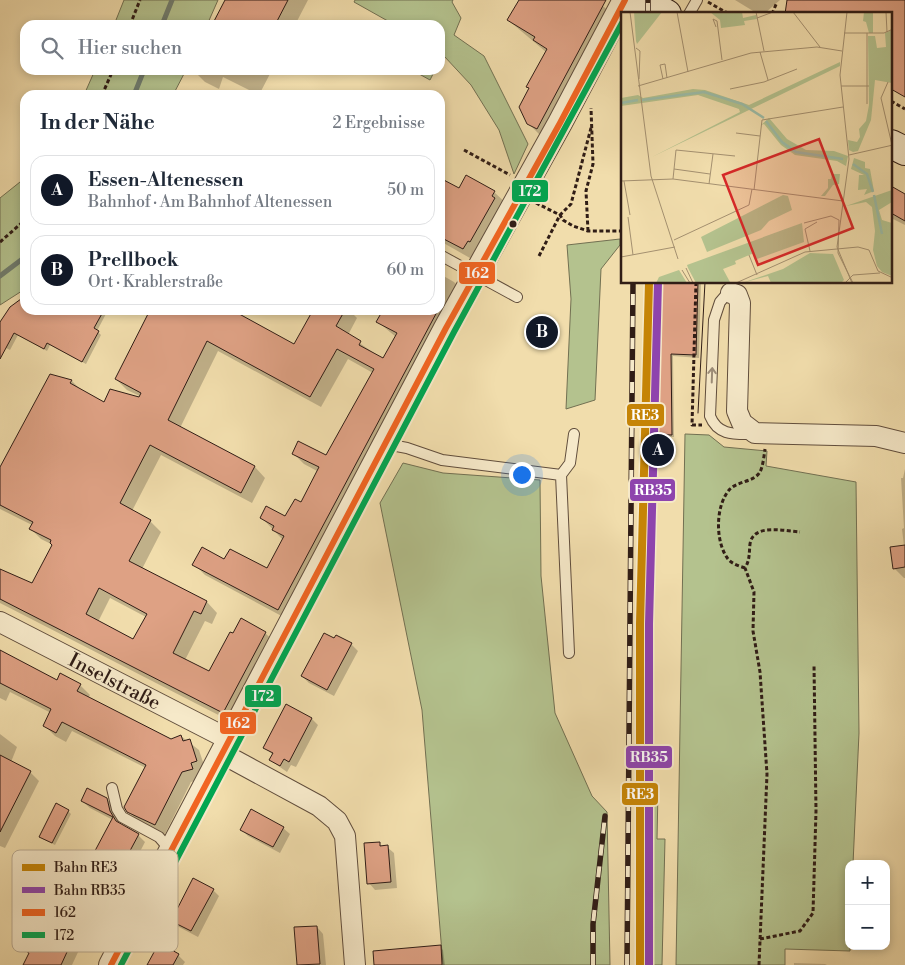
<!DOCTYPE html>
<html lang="de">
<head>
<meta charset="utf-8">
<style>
  :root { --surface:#fff; --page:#f2f2f3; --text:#1f2937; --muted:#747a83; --line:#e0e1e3; --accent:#111827 }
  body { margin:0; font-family:"Libre Bodoni",serif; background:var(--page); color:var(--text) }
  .controls { position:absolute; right:15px; bottom:15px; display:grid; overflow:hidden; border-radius:10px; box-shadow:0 2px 8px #0003 }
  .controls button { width:45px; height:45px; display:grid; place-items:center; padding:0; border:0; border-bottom:1px solid var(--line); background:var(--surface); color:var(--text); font:25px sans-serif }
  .you { position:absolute; left:521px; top:474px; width:18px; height:18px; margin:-12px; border:4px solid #fff; border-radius:50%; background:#1a73e8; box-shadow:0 0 0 8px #1a73e833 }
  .badge { display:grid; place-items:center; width:32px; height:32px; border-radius:50%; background:var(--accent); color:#fff; font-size:16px; font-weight:700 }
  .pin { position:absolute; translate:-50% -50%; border:2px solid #fff; box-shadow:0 1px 5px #0006 }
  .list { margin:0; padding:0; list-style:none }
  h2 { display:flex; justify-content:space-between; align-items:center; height:65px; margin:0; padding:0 20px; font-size:21px }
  h2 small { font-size:16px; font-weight:400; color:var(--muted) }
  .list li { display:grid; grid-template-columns:32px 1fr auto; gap:15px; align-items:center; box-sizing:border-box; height:70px; margin:0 10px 10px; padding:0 10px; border:1px solid var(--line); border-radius:15px }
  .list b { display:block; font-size:19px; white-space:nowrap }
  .list p { margin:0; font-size:16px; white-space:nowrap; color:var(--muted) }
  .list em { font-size:16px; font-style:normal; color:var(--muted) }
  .icon { flex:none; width:28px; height:28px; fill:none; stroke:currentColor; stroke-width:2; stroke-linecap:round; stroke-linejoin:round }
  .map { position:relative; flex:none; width:905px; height:965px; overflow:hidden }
  .search { position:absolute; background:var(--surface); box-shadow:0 2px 8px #0003; left:20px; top:20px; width:425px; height:55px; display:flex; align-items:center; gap:12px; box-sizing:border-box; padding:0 18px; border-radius:15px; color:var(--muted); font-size:19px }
  .panel { position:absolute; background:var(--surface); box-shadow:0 2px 8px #0003; left:20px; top:90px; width:425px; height:225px; border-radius:15px }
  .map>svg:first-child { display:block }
</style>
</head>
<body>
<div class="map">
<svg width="905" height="965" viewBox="0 0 905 965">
  <rect width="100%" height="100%" fill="#f1ddac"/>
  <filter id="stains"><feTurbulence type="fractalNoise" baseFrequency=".004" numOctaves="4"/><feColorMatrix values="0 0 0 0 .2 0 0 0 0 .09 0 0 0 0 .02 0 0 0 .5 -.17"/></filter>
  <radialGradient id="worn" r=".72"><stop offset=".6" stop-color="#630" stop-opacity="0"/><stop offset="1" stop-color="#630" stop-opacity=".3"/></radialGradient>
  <path fill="#b4c28e" stroke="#727052" d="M124,0H218L207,25H114Z
    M355,0H453L452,2L461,18L454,35L484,56L528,144L514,174L499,130L471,85L444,56L440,62V25H395L354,2Z
    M95,70H186L173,95H84Z
    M412,70H435L430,80Z
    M25,178V289L0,305V198Z
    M620,239V245L601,269L595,400L566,409L571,299L567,245Z
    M685,434L709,435L724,447L767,451L766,466L856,482L859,733L853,864H849L850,951L785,949V965H676Z
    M403,463L443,473L540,480L541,576L555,713L592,796L607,812L610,965H443L422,710L380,503Z
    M644,790H658L657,839H665L662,965H646Z"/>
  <path fill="#0003" fill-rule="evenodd" d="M226,0H308L295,25H214Z
    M520,0H596L612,14L540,135L528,123L530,89L546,52L508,20Z
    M735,0H780L764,14H758Z
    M193,70H272L259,95L223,77L219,89L205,82Z
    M440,180L459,190L494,192L508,205L477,262L440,241Z
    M891,187L905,195V225L891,218Z
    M440,274L454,282L464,292L289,620L205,575L194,564L225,561L267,570L283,540L261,517H286L302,504L319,472L304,464L293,453L326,457L373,373L348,359L321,407L218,351L180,428L255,467L265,478L252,503L161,455L132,511L150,521L161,532L142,569L207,602L217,613L212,624L205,621L185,660L209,673L265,633L276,643L234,723L0,603V570L32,584L53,545L41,539L30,528L32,525L0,509V469L51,375L72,381L82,391L104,403L144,398L127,390L116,379L149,314L142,310H231L294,346L314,310H349L357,318L348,335L384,360L396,337L378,322L400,310H440ZM110,598L146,617L134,640L98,622Z
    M656,282H701L699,358L673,356L674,437H654L651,434Z
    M25,298V310H108L97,331L101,335L86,364L50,345L47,351L18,335L10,350L0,345V325Z
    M905,469V578H904L894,568L904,546L902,529L904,528L901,478H903Z
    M351,644L358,651L334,696L309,683L302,676Z
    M0,652L58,682L80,685L90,695L88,698L170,740L181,736L199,750L206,771L202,779L191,782L165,834L138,821L128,811L146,768L72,731L66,742L55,736L45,726L51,713L10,692L6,701L0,698Z
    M287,705L312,719L318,725L296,767L291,765L287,772L270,760L273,755L264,747Z
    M0,734L17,747L11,762L30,772L39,781L5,848L0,846Z
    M107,799L114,807L121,825L138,835L145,842L110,910L100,905L72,965H29L47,916L44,913L65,911L113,820L90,808L82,801Z
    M68,811L71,814L55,845L43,839L40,836Z
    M283,828L290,834L280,853L248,836L242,830Z
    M379,844L383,847H387L394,853L397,888L375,890L369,883Z
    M213,890L219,896L198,937L179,927L172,921Z
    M317,927L323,934L326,965H299L296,929Z
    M440,947L443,950L445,965H376Z
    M178,955L185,962L183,965H149Z
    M794,963L825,964L827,965H784H794Z"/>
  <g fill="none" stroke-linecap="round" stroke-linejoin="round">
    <path stroke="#707c6e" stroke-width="5" d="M162,25L172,0
      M134,95L144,70
      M0,276L25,257"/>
  </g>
  <path fill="#dea184" stroke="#301d16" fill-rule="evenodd" d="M225,0H288L275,25H212Z
    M519,0H606L537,129L527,124L519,107L529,88L526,87L547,49L533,40L535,37L507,20Z
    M787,0H905V97L891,89V14H785Z
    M466,175L495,191L492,196L495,198L470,242L468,241L463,249L440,237V178L459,188Z
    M891,186L905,194V221L891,213Z
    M655,282H698L696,355L671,354L672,435L649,434Z
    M25,296V310H104L94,328L99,331L82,362L47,343L44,349L14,333L0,359V322L10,307Z
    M150,310H232L294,344L313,310H345L336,326L361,341L359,345L383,358L397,333L376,322L383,310H438L278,610L192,565L202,547L224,559L230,549L267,568L284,536L272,530L274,526L260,518L266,506L285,516L295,499L301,502L319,467L292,454L298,441L326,455L374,369L337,349L310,397L207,341L168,420L255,466L241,493L150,445L120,503L151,520L129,561L207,601L201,614L194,611L173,653L209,671L230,632L233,633L241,618L266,632L223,713L0,599V569L32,583L52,545L50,543L51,540L29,529L33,522L0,505V467L50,374L72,380L70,383L104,402L110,389L139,397L141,393L115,379ZM99,588L147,614L133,639L86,614Z
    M905,545V567L893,569L890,547Z
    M324,633L334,638L336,635L352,643L327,690L301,676Z
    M0,650L57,680L60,673L81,684L77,691L171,739L181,735L183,741L190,739L197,761L191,763L193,769L182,772L155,825L127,812L124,807L146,765L62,722L56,733L43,726L51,709L0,683Z
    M286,704L312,718L289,762L284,759L280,766L269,760L273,753L263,748Z
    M0,755L31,771L0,832Z
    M87,788L107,798L110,811L116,821L139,834L102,903L92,898L61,965H23L29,953L26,951L46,915L42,913L49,901L64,909L113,817L81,801Z
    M56,803L69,810L52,843L39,837Z
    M251,809L284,827L273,847L240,830Z
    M380,842V846L388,845L391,882L367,884L364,843Z
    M193,878L214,889L191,931L171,921Z
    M317,926L320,964L297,965L294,927Z
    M159,943L179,954L173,965H147Z
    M441,945L442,965H374L373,951Z"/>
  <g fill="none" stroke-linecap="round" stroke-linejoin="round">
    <defs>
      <path id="service" d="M689,14L697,0
        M440,255L517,297
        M731,293L726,295L720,302L714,320L710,416C718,436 735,434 753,434
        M386,444L407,448L442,460L561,475L570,463L574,434
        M561,475L569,653
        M112,788L117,809L122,817L159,837L171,851"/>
      <g id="minor">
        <path d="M731,293L737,295L740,303L737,411L742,423L755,433L876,436L905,443"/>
        <path id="s1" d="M0,622L230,740"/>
        <path d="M223,754L319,806L337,821L345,836L355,965"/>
      </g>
      <path id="tertiary" d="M111,965L446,328L560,123L625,0"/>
      <path id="secondary" d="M641,0L667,14
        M891,144L905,151"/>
    </defs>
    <use href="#service" stroke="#604d3c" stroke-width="12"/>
    <use href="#minor" stroke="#604d3c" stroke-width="22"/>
    <use href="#tertiary" stroke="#604d3c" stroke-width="26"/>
    <use href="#secondary" stroke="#301d16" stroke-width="30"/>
    <path stroke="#301d16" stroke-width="3" stroke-dasharray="4 2.5" stroke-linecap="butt" d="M708,2L729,14
      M772,14L777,2
      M130,25L140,0
      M102,95L113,70
      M891,101L905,109
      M464,150L510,175
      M536,203L560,215L563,220L573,226L588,231H620
      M588,231L586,191L593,164L591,108
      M0,242L25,220
      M539,256L560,215L571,204L591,128
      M696,282L692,425H702
      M745,568C739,566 732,564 728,559C715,542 715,505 730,489C738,481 754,482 760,472C763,466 764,456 765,449
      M760,939L800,931L813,913L816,811L814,664
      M759,965L767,774L760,672L753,631L754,592L745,568C750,560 749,553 750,544C753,523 785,531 800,532"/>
    <use href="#service" stroke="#f6e9c9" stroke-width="10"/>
    <use href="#minor" stroke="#f6e9c9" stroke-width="20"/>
    <use href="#tertiary" stroke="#f6e9c9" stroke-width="24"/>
    <use href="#secondary" stroke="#f6e9c9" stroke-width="28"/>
    <path stroke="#301d16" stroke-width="1" d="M698,413L705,282"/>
    <defs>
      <path id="rail" d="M648,14V0
        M593,965V924L605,816
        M627,965L633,282"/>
    </defs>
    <use href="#rail" stroke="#301d16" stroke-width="5.5"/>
    <use href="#rail" stroke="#f6e9c9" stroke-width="4" stroke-dasharray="11" stroke-linecap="butt"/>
    <defs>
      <path id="bus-1" d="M111,965L446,328L560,123L625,0"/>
      <path id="bus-2" d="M121,965L454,332L622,23"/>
    </defs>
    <use href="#bus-1" stroke="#f6e9c9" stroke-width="10"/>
    <use href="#bus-2" stroke="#f6e9c9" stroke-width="10"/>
    <use href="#bus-1" stroke="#f26522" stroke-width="6"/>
    <use href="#bus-2" stroke="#00a651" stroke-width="6"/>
    <defs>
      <path id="rail-1" d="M640,965V624L649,282"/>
      <path id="rail-2" d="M649,965V624L658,282"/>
    </defs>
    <use href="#rail-1" stroke="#f6e9c9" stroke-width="11"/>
    <use href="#rail-2" stroke="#f6e9c9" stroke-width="11"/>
    <use href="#rail-1" stroke="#c58406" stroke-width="8"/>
    <use href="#rail-2" stroke="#8e44ad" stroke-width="8"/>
  </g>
  <defs><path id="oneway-shaft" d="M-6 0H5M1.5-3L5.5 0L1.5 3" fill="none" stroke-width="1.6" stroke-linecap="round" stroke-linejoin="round" transform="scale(1.25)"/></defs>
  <use stroke="#9d8d78" href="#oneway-shaft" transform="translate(712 375) rotate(-88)"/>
  <circle fill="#301d16" stroke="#f6e9c9" stroke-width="2" cx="513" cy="224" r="4.5"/>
  <g text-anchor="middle" stroke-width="4.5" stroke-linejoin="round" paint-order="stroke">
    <g font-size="20" fill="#301d16" stroke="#f6e9c9">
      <text dy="7" stroke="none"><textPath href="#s1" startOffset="129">Inselstraße</textPath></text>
    </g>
  </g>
  <g transform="translate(621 12)">
    <rect width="271" height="271" fill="#f1ddac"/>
    <path d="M13,0H41L16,32L15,29ZM89,0H121L122,6L135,3L136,7L123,9L124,13L100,16L99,8ZM243,0H252V21H248L245,10L242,9ZM271,18V71L254,68L250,108L237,139L232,140L228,138L227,128L236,130L239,125L238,117L245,109L248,93L247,24H254L256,36L265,35L264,21ZM219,50V54L31,145L119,100L118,97L77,83L0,94V86L17,83L22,86L72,77L84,78L128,93ZM148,106L166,127L185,138L213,139L227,144L225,154L216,149L174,143L160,133L143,112L140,113ZM233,146L244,150V156L249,157L253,179L243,183L246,177L237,178L238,163H243L230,157ZM211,162H219L218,172L212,173L204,184H200L207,176V167H210ZM271,178V190L258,198L261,208L271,211V264L261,260L256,254L252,238L254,219L251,195L245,190L225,194ZM162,183L167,184L171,198L148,209L140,218L86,240L80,225ZM181,211L183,230L136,247L133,241L114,249L115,252L102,257L109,270L75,271L67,256L66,253ZM189,241L212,242L223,268L220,271H150L147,264L121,271L162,257ZM58,258L66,271H35L38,265Z" fill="#b4c28e"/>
    <path fill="none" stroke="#9bbca8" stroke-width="2.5" d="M21,88L83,80L121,92L143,106M0,91L17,88M145,109L161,130L175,140L222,147M232,152L246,162L252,180M253,183L261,222"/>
    <path fill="none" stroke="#a49070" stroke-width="1" d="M9,0L30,164L57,247M56,0L67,60M135,0L143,39M172,0L199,35M226,0L219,63L228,147L216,235L231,271M265,0L266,20M136,6L152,0M95,15L92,7L96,9L101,48M223,21H263L272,17M246,21V92M15,36L19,39L18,67M139,40L147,68M42,67L39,53L44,52L46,66M267,70L260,86L271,133M17,74L130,41L196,35L221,39M220,74H248M109,77L143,70L176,57M115,121L139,124M228,143L272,133M53,157L89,162M52,167L55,138L114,144M0,169L52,167L222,189M3,169L9,203M88,172L92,142M133,178L141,108L222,95M7,205L12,243M183,211L210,204L218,208L217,241L232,271M53,228L128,193L131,177M189,239L184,217L196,210M128,243L136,263M0,245L54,235M65,256L72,271M61,258L69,271M115,271L184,240L237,235L248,238L257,259L272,266M224,271L232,263L259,261"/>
    <path fill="#d62828" fill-opacity="0.15" stroke="#d62828" stroke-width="2.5" d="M198,127L232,216L137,253L102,163Z"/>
    <rect width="271" height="271" fill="none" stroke="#301d16" stroke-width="2.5"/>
  </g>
  <rect x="12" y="850" width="166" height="102" rx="8" fill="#f6e9c9" stroke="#bbac93" stroke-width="1"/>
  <rect x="22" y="864" width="23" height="7" fill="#c58406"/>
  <rect x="22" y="887" width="23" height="6" fill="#8e44ad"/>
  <rect x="22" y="909" width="23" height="7" fill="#f26522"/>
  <rect x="22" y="932" width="23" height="6" fill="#00a651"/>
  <g font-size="14" fill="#301d16">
    <text x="54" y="872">Bahn RE3</text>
    <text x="54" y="895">Bahn RB35</text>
    <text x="54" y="917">162</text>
    <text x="54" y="940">172</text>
  </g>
  <g stroke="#f6e9c9" stroke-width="2">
    <rect x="511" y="179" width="38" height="24" rx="5" fill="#00a651"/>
    <rect x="458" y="261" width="38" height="24" rx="5" fill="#f26522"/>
    <rect x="626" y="403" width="39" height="24" rx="5" fill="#c58406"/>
    <rect x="629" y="478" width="47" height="24" rx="5" fill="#8e44ad"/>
    <rect x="244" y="684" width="38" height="24" rx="5" fill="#00a651"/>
    <rect x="219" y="711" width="38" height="24" rx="5" fill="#f26522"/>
    <rect x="625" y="745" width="48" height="24" rx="5" fill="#8e44ad"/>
    <rect x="621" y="782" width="38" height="24" rx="5" fill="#c58406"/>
  </g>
  <g font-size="14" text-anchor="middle" font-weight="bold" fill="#fff">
    <text x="530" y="196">172</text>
    <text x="477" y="278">162</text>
    <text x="645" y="420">RE3</text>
    <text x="653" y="495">RB35</text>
    <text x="263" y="701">172</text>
    <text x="238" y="728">162</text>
    <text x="649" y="762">RB35</text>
    <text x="640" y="799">RE3</text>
  </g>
  <rect width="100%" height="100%" filter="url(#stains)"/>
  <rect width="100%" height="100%" fill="url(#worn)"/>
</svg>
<div class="controls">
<button>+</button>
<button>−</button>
</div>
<div class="you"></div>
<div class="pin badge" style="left:658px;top:450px">A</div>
<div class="pin badge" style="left:542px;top:332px">B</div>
<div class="search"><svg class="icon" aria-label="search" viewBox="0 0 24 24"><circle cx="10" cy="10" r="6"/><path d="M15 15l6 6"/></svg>Hier suchen</div>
<section class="panel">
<h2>In der Nähe<small>2 Ergebnisse</small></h2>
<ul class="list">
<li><span class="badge">A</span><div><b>Essen-Altenessen</b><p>Bahnhof · Am Bahnhof Altenessen</p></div><em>50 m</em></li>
<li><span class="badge">B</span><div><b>Prellbock</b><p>Ort · Krablerstraße</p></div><em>60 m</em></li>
</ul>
</section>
</div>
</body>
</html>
